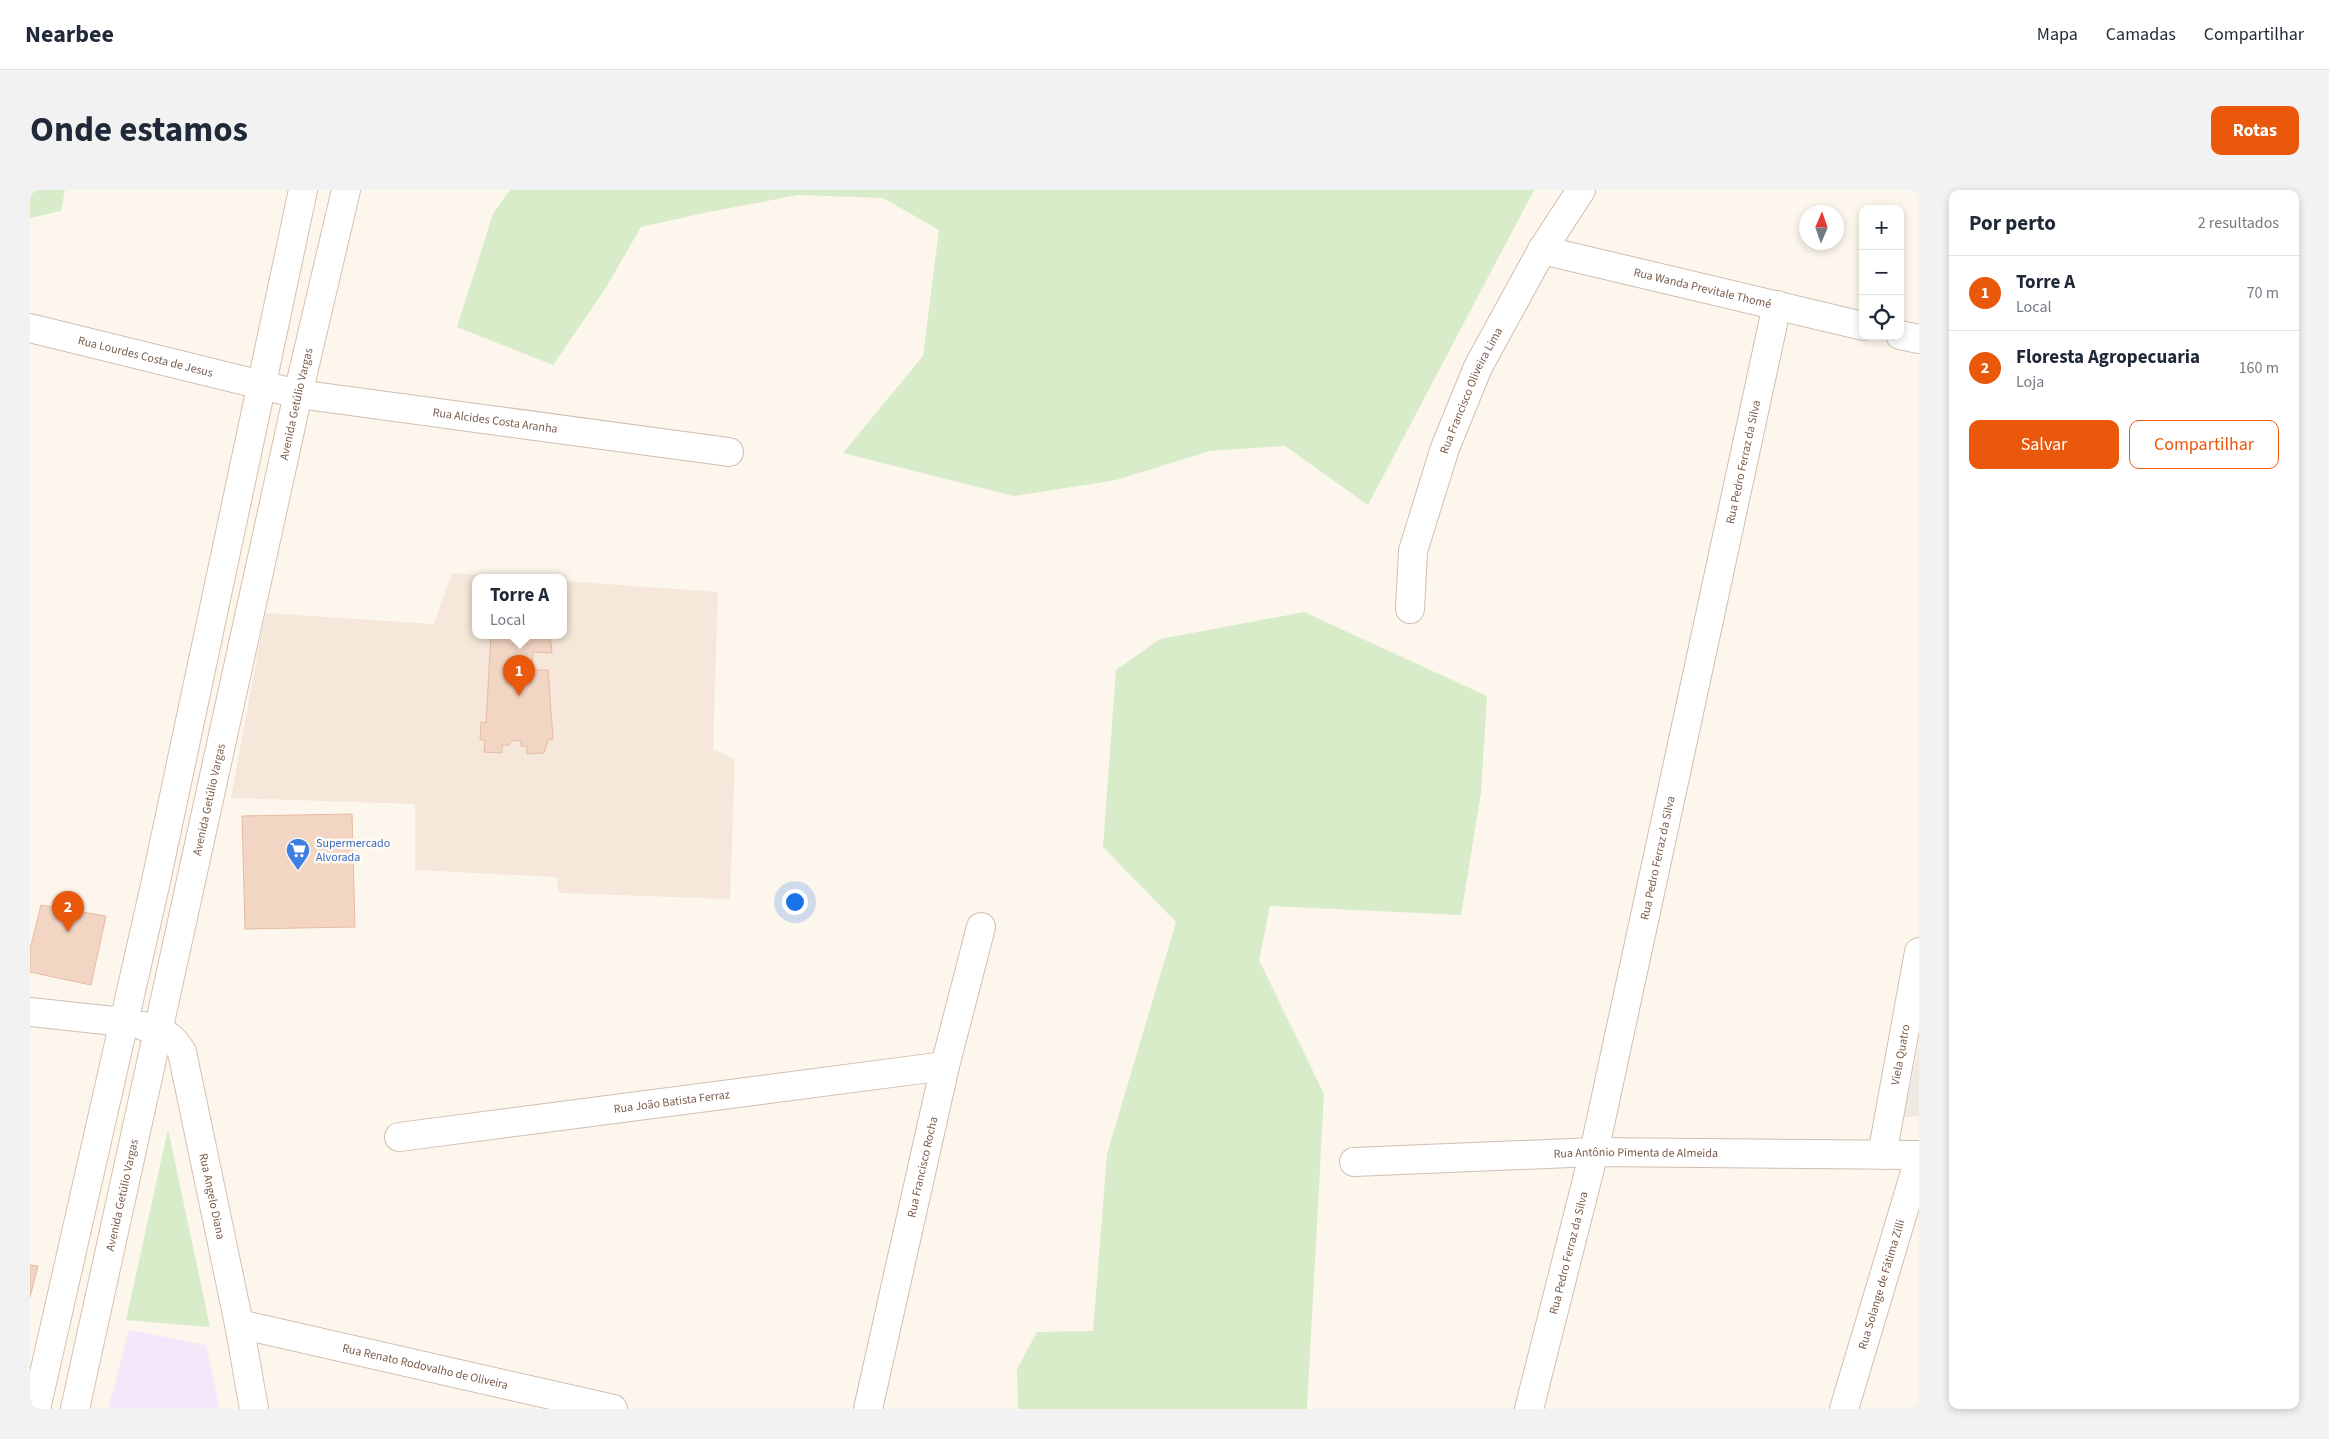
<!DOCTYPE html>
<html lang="pt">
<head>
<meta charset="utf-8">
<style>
  :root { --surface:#fff; --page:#f2f2f3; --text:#1f2937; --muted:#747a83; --line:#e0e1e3; --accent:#ea580c }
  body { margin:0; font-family:"Source Sans 3",sans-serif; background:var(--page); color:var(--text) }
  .controls { position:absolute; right:15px; top:15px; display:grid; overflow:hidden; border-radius:10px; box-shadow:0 2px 8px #0003 }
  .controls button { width:45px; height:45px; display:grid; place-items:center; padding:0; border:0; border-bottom:1px solid var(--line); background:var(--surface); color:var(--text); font:25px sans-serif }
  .compass { position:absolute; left:1769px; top:15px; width:45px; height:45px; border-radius:50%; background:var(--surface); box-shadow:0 2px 8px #0003; rotate:2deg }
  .you { position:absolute; left:764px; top:711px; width:18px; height:18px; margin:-12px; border:4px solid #fff; border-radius:50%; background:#1a73e8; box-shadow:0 0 0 8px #1a73e833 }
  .badge { display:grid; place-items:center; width:32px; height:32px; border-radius:50%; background:var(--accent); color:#fff; font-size:16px; font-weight:700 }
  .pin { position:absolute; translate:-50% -41px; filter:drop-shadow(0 1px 2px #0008) }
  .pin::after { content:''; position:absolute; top:26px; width:18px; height:15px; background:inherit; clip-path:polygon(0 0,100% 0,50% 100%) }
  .popup { position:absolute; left:442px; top:384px; width:95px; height:65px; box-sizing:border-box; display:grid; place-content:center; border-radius:10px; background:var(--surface); filter:drop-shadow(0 1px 4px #0005); font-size:16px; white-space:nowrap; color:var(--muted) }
  .popup b { font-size:19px; color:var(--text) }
  .popup::after { content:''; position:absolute; left:50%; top:100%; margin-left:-10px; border:10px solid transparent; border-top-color:var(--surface) }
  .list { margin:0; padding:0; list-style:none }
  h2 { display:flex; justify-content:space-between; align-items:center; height:65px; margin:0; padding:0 20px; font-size:21px }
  h2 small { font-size:16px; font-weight:400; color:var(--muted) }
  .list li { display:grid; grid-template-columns:32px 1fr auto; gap:15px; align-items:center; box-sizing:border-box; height:75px; padding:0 20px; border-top:1px solid var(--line) }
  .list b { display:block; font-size:19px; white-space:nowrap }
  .list p { margin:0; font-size:16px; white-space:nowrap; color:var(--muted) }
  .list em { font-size:16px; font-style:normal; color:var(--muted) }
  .actions { display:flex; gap:10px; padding:15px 20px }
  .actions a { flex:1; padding:11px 0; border:1px solid var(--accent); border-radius:10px; text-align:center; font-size:18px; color:var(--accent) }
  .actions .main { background:var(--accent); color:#fff }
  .icon { flex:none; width:28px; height:28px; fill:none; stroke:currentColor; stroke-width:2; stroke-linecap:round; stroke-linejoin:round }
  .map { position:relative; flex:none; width:1889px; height:1219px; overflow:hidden; border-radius:10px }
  header { display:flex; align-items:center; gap:30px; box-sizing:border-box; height:70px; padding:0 25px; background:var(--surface); border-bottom:1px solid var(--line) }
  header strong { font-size:24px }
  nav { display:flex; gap:28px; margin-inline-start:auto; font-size:18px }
  .intro { display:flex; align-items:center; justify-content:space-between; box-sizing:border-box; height:120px; padding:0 30px }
  h1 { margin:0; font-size:35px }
  .button { padding:12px 22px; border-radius:10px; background:var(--accent); color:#fff; font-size:18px; font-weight:700 }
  main { display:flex; gap:30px; padding:0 30px }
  aside { flex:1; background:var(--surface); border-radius:10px; box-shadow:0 2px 8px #0003 }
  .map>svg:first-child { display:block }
</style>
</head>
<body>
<header>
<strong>Nearbee</strong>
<nav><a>Mapa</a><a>Camadas</a><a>Compartilhar</a></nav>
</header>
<div class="intro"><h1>Onde estamos</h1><a class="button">Rotas</a></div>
<main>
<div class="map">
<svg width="1889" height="1219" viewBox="0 0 1889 1219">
  <rect width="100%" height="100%" fill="#fdf6ec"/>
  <path fill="#f5e8da" d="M422,383L480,387H445V445H533V391L688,402L683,559L705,569L700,709L529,703L526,687L385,680V614L201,608L235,423L404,434Z"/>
  <path fill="#efe9e4" d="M1889,856V926L1874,927Z"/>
  <path fill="#f3e8fa" d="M99,1140L176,1155L190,1219H78Z"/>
  <path fill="#d8ecc9" d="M0,0H35L31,21L0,28Z
    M480,0H1504L1338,315L1255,256L1180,261L1086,290L984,306L813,263L893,166L909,40L853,8L768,5L679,22L611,37L575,99L523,175L427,137L463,24Z
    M1274,422L1457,506L1451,603L1431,725L1240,716L1229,770L1294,904L1277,1219H988L987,1179L1007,1142L1063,1141L1077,964L1146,732L1073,657L1086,480L1130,449Z
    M138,939L180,1137L96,1130Z"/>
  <path fill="#f3d5c3" stroke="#e6bba3" d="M461,445H520L522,463L503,462L502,480H518L523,549L518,550L514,563L497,564V556H491V550L481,551L479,555H472V563L454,562L455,551L450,549L451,532L456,533Z
    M322,624L325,737L215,739L212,626Z
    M11,715L76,726L61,795L0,782V759Z
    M0,1075L8,1076L0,1107Z"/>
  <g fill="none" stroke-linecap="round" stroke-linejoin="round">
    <defs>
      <g id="street">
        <path id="s1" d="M1512,60L1833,136"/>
        <path id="s2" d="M0,138L268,204L699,262"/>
        <path d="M1870,145L1889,149"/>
        <path id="s3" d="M1380,419L1383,361L1415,258L1448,177L1512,60L1551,0"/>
        <path d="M0,822L93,832"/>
        <path id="s4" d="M369,947L915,876"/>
        <path id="s5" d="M1852,965L1889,762"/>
        <path id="s6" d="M1324,972L1564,962L1889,965"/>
        <path id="s7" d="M209,1134L583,1219"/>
        <path id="s8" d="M838,1219L915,876L951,737"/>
        <path id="s9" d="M1499,1219L1564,962L1747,115"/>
        <path id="s10" d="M1814,1219L1889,969"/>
      </g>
      <g id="secondary">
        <path id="s11" d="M113,836C131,840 142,845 152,862L209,1134L224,1219"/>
        <path d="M6,1219L126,691L273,0"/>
        <path id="s12" d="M45,1219L268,204L316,0"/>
      </g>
    </defs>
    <use href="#street" stroke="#d1beb0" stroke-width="30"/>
    <use href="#secondary" stroke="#d6c0b0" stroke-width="30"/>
    <use href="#street" stroke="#fff" stroke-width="28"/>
    <use href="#secondary" stroke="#fff" stroke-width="28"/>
  </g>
  <defs>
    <symbol id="supermarket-pin" viewBox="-11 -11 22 30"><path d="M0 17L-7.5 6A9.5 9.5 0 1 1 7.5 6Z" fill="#3f7fe0" stroke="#fffaf3"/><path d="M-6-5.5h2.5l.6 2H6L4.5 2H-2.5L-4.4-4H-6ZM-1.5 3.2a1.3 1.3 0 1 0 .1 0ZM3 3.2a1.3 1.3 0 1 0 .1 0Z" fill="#fff"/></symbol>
  </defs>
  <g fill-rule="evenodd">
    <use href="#supermarket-pin" x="254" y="646" width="28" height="38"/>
  </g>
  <g text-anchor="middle" stroke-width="5" stroke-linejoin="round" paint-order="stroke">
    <g font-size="12" fill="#7a5c4d" stroke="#fffaf3">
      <text dy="4" stroke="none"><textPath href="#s1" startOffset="165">Rua Wanda Previtale Thomé</textPath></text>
      <text dy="4" stroke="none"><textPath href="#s2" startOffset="119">Rua Lourdes Costa de Jesus</textPath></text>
      <text dy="4" stroke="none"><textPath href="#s3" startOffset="229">Rua Francisco Oliveira Lima</textPath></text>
      <text dy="4" stroke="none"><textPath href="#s12" startOffset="1029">Avenida Getúlio Vargas</textPath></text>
      <text dy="4" stroke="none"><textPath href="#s2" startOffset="475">Rua Alcides Costa Aranha</textPath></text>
      <text dy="4" stroke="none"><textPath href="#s9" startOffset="971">Rua Pedro Ferraz da Silva</textPath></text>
      <text dy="4" stroke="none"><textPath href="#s12" startOffset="624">Avenida Getúlio Vargas</textPath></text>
      <text dy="4" stroke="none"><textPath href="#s9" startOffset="566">Rua Pedro Ferraz da Silva</textPath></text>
      <text dy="4" stroke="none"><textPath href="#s5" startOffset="102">Viela Quatro</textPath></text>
      <text dy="4" stroke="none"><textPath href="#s4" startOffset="275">Rua João Batista Ferraz</textPath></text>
      <text dy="4" stroke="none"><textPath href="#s6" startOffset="282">Rua Antônio Pimenta de Almeida</textPath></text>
      <text dy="4" stroke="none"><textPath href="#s8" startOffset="248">Rua Francisco Rocha</textPath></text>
      <text dy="4" stroke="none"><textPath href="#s12" startOffset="219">Avenida Getúlio Vargas</textPath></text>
      <text dy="4" stroke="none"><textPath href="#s11" startOffset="196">Rua Angelo Diana</textPath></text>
      <text dy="4" stroke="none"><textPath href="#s9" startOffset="161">Rua Pedro Ferraz da Silva</textPath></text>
      <text dy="4" stroke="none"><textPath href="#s10" startOffset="130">Rua Solange de Fátima Zilli</textPath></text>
      <text dy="4" stroke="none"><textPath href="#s7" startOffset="191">Rua Renato Rodovalho de Oliveira</textPath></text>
    </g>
    <g font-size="12" fill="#366cbe" stroke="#fffaf3" text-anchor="start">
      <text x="286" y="657">Supermercado<tspan x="286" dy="14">Alvorada</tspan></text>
    </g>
  </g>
</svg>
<div class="controls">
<button>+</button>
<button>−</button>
<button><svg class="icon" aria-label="locate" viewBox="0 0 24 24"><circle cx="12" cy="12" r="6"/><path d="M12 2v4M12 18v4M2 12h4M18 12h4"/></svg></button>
</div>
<svg class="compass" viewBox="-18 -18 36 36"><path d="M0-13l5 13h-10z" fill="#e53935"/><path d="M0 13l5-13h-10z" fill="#747a83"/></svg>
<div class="you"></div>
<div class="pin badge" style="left:489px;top:506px">1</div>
<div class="popup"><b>Torre A</b>Local</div>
<div class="pin badge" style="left:38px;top:742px">2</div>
</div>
<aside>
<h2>Por perto<small>2 resultados</small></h2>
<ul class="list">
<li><span class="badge">1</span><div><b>Torre A</b><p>Local</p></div><em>70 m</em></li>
<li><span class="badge">2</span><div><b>Floresta Agropecuaria</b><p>Loja</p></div><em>160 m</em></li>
</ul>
<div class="actions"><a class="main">Salvar</a><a>Compartilhar</a></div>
</aside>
</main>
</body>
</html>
